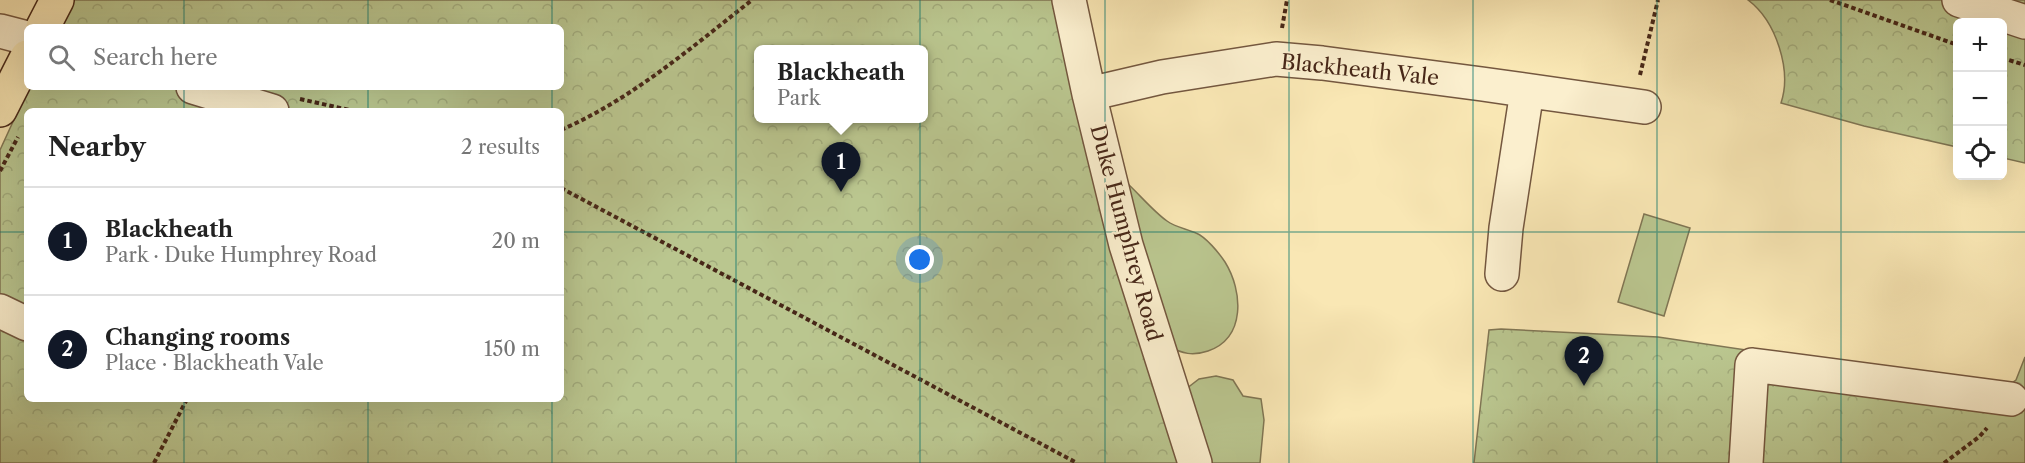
<!DOCTYPE html>
<html lang="en">
<head>
<meta charset="utf-8">
<style>
  :root { --surface:#fff; --page:#f2f2f2; --text:#222; --muted:#767676; --line:#e0e0e0; --accent:#111827 }
  body { margin:0; font-family:"Libre Caslon Text",serif; background:var(--page); color:var(--text) }
  .controls { position:absolute; right:18px; top:18px; display:grid; overflow:hidden; border-radius:9px; box-shadow:0 6px 24px #0002 }
  .controls button { width:54px; height:54px; display:grid; place-items:center; padding:0; border:0; border-bottom:2px solid var(--line); background:var(--surface); color:var(--text); font:30px sans-serif }
  .you { position:absolute; left:920px; top:260px; width:21px; height:21px; margin:-15px; border:4px solid #fff; border-radius:50%; background:#1a73e8; box-shadow:0 0 0 9px #1a73e833 }
  .badge { display:grid; place-items:center; width:39px; height:39px; border-radius:50%; background:var(--accent); color:#fff; font-size:20px; font-weight:700 }
  .pin { position:absolute; translate:-50% -50px; filter:drop-shadow(0 2px 3px #0008) }
  .pin::after { content:''; position:absolute; top:32px; width:21px; height:18px; background:inherit; clip-path:polygon(0 0,100% 0,50% 100%) }
  .popup { position:absolute; left:754px; top:45px; width:174px; height:78px; box-sizing:border-box; display:grid; place-content:center; border-radius:9px; background:var(--surface); filter:drop-shadow(0 2px 4px #0005); font-size:20px; white-space:nowrap; color:var(--muted) }
  .popup b { font-size:22px; color:var(--text) }
  .popup::after { content:''; position:absolute; left:50%; top:100%; margin-left:-12px; border:12px solid transparent; border-top-color:var(--surface) }
  .list { margin:0; padding:0; list-style:none }
  h2 { display:flex; justify-content:space-between; align-items:center; height:78px; margin:0; padding:0 24px; font-size:26px }
  h2 small { font-size:20px; font-weight:400; color:var(--muted) }
  .list li { display:grid; grid-template-columns:39px 1fr auto; gap:18px; align-items:center; box-sizing:border-box; height:108px; padding:0 24px; border-top:2px solid var(--line) }
  .list b { display:block; font-size:22px; white-space:nowrap }
  .list p { margin:0; font-size:20px; white-space:nowrap; color:var(--muted) }
  .list em { font-size:20px; font-style:normal; color:var(--muted) }
  .icon { flex:none; width:33px; height:33px; fill:none; stroke:currentColor; stroke-width:2; stroke-linecap:round; stroke-linejoin:round }
  .map { position:relative; flex:none; width:2025px; height:463px; overflow:hidden }
  .search { position:absolute; background:var(--surface); box-shadow:0 6px 24px #0002; left:24px; top:24px; width:540px; height:66px; display:flex; align-items:center; gap:15px; box-sizing:border-box; padding:0 21px; border-radius:9px; color:var(--muted); font-size:22px }
  .panel { position:absolute; background:var(--surface); box-shadow:0 6px 24px #0002; left:24px; top:108px; width:540px; height:294px; border-radius:9px }
  .map>svg:first-child { display:block }
</style>
</head>
<body>
<div class="map">
<svg width="2025" height="463" viewBox="0 0 2025 463">
  <defs>
    <pattern id="forest-crowns" width="20" height="18" patternUnits="userSpaceOnUse" patternTransform="scale(1.5)"><rect width="20" height="18" fill="#bac68f"/><path d="M2 6a3 3 0 1 1 6 0M12 15a3 3 0 1 1 6 0" fill="none" stroke="#a1aa7b"/></pattern>
  </defs>
  <rect width="100%" height="100%" fill="#f9e7b4"/>
  <filter id="stains"><feTurbulence type="fractalNoise" baseFrequency=".00333" numOctaves="4"/><feColorMatrix values="0 0 0 0 .2 0 0 0 0 .09 0 0 0 0 .02 0 0 0 .5 -.17"/></filter>
  <radialGradient id="worn" r=".72"><stop offset=".6" stop-color="#630" stop-opacity="0"/><stop offset="1" stop-color="#630" stop-opacity=".3"/></radialGradient>
  <path fill="#bac68f" stroke="#807654" stroke-width="1.5" d="M1127,183C1139,194 1154,212 1167,221C1175,227 1187,229 1196,233C1206,237 1219,253 1225,262C1243,291 1246,338 1208,351C1193,356 1182,354 1169,346Z
    M1644,214L1690,228L1664,316L1618,302Z
    M1216,376L1233,380L1243,396L1261,399L1264,420L1260,463H1208L1186,389L1199,379Z"/>
  <path fill="url(#forest-crowns)" stroke="#807654" stroke-width="1.5" fill-rule="evenodd" d="M65,0H1079L1095,74L1201,463H0V150L29,87H561V27H54ZM758,50H924V118H758ZM27,111H561V399H27Z
    M1748,0H2025V163L2003,158L2002,22H1958L1957,147L1864,126L1781,103C1792,70 1776,21 1748,0Z
    M1501,329L1658,337L2004,388L2016,380L2025,357V463H1474L1489,330Z"/>
  <g fill="none" stroke-linecap="round" stroke-linejoin="round">
    <defs>
      <path id="minor" d="M1069,0L1089,94L1126,245L1195,463
        M1959,0L2025,22
        M0,31L27,38
        M193,87L272,111
        M1089,94L1162,77L1276,59L1322,63L1482,84L1644,107
        M1502,274L1506,228L1527,91
        M0,311L27,324
        M1746,463L1752,365L2011,399"/>
      <path id="major" d="M43,27L57,0
        M0,110L27,57"/>
    </defs>
    <use href="#minor" stroke="#74573f" stroke-width="36"/>
    <use href="#major" stroke="#472718" stroke-width="36"/>
    <path stroke="#472718" stroke-width="4" stroke-dasharray="4.5 3" stroke-linecap="butt" d="M1830,0L1958,45
      M1282,28L1287,0
      M2002,58L2025,65
      M1640,75L1658,0
      M300,99L354,111
      M561,130C632,99 692,47 752,0
      M0,171L18,137
      M561,188L1077,463
      M154,463L187,399
      M1944,463L1979,437L1987,428"/>
    <use href="#minor" stroke="#fbefce" stroke-width="33"/>
    <use href="#major" stroke="#f9e7b4" stroke-width="33"/>
  </g>
  <path fill="none" stroke="#0f766e" stroke-width="1.5" stroke-opacity="0.55" d="M184,0V27M368,0V27M552,0V27M736,0V463M920,0V463M1105,0V463M1289,0V463M1473,0V463M1657,0V463M1841,0V463M184,87V111M368,87V111M552,87V111M0,232H27M561,232H2025M184,399V463M368,399V463M552,399V463"/>
  <g text-anchor="middle" stroke-width="4.5" stroke-linejoin="round" paint-order="stroke">
    <g font-size="21" fill="#472718" stroke="#fbefce">
      <text transform="translate(1360 70) rotate(6)" y="7">Blackheath Vale</text>
      <text transform="translate(1126 233) rotate(75)" y="7">Duke Humphrey Road</text>
    </g>
  </g>
  <rect width="100%" height="100%" filter="url(#stains)"/>
  <rect width="100%" height="100%" fill="url(#worn)"/>
</svg>
<div class="controls">
<button>+</button>
<button>−</button>
<button><svg class="icon" aria-label="locate" viewBox="0 0 24 24"><circle cx="12" cy="12" r="6"/><path d="M12 2v4M12 18v4M2 12h4M18 12h4"/></svg></button>
</div>
<div class="you"></div>
<div class="pin badge" style="left:841px;top:192px">1</div>
<div class="popup"><b>Blackheath</b>Park</div>
<div class="pin badge" style="left:1584px;top:386px">2</div>
<div class="search"><svg class="icon" aria-label="search" viewBox="0 0 24 24"><circle cx="10" cy="10" r="6"/><path d="M15 15l6 6"/></svg>Search here</div>
<section class="panel">
<h2>Nearby<small>2 results</small></h2>
<ul class="list">
<li><span class="badge">1</span><div><b>Blackheath</b><p>Park · Duke Humphrey Road</p></div><em>20 m</em></li>
<li><span class="badge">2</span><div><b>Changing rooms</b><p>Place · Blackheath Vale</p></div><em>150 m</em></li>
</ul>
</section>
</div>
</body>
</html>
